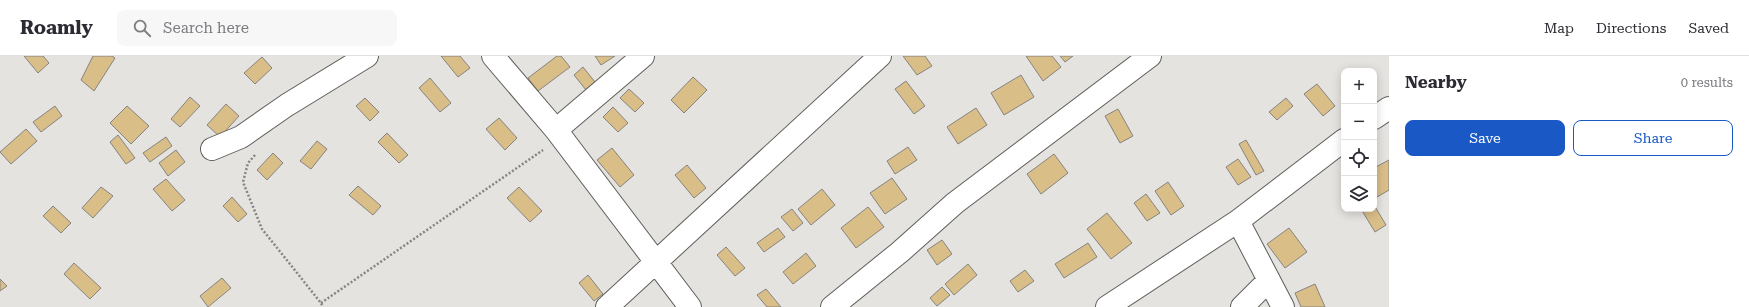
<!DOCTYPE html>
<html lang="en">
<head>
<meta charset="utf-8">
<style>
  :root { --surface:#fff; --page:#f7f7f7; --text:#2b2b33; --muted:#7c7c81; --line:#e1e1e2; --accent:#1a59c5 }
  body { margin:0; font-family:"Roboto Serif",serif; background:var(--page); color:var(--text) }
  .controls { position:absolute; right:12px; top:12px; display:grid; overflow:hidden; border-radius:8px; box-shadow:0 2px 10px #0003 }
  .controls button { width:36px; height:36px; display:grid; place-items:center; padding:0; border:0; border-bottom:1px solid var(--line); background:var(--surface); color:var(--text); font:20px sans-serif }
  .list { margin:0; padding:0; list-style:none }
  h2 { display:flex; justify-content:space-between; align-items:center; height:52px; margin:0; padding:0 16px; font-size:17px }
  h2 small { font-size:13px; font-weight:400; color:var(--muted) }
  .actions { display:flex; gap:8px; padding:12px 16px }
  .actions a { flex:1; padding:9px 0; border:1px solid var(--accent); border-radius:8px; text-align:center; font-size:14px; color:var(--accent) }
  .actions .main { background:var(--accent); color:#fff }
  .icon { flex:none; width:22px; height:22px; fill:none; stroke:currentColor; stroke-width:2; stroke-linecap:round; stroke-linejoin:round }
  .map { position:relative; flex:none; width:1389px; height:251px; overflow:hidden }
  header { display:flex; align-items:center; gap:24px; box-sizing:border-box; height:56px; padding:0 20px; background:var(--surface); border-bottom:1px solid var(--line) }
  header strong { font-size:19px }
  nav { display:flex; gap:22px; margin-inline-start:auto; font-size:14px }
  .search { width:280px; height:36px; background:var(--page); display:flex; align-items:center; gap:10px; box-sizing:border-box; padding:0 14px; border-radius:8px; color:var(--muted); font-size:15px }
  main { display:flex }
  aside { flex:1; background:var(--surface) }
  .map>svg:first-child { display:block }
</style>
</head>
<body>
<header>
<strong>Roamly</strong>
<div class="search"><svg class="icon" aria-label="search" viewBox="0 0 24 24"><circle cx="10" cy="10" r="6"/><path d="M15 15l6 6"/></svg>Search here</div>
<nav><a>Map</a><a>Directions</a><a>Saved</a></nav>
</header>
<main>
<div class="map">
<svg width="1389" height="251" viewBox="0 0 1389 251">
  <rect width="100%" height="100%" fill="#e5e3e0"/>
  <path fill="#dabe88" stroke="#858381" d="M24,0H43L49,7L38,17Z
    M93,0H112L115,2L94,35L81,24Z
    M441,0H460L470,12L458,21Z
    M557,0H561L570,11L538,35L528,22Z
    M595,0H615L601,9Z
    M903,0H925L932,10L917,19Z
    M1026,0H1052L1061,11L1043,25Z
    M1060,0H1073L1065,6Z
    M262,1L272,12L255,28L244,17Z
    M583,11L595,26L586,34L574,19Z
    M1021,19L1034,41L1004,59L991,37Z
    M693,21L707,34L684,57L671,44Z
    M430,22L451,47L440,56L419,32Z
    M906,25L925,50L914,58L895,33Z
    M1317,28L1335,50L1323,60L1304,38Z
    M629,33L644,47L635,56L620,42Z
    M190,41L200,50L180,71L171,63Z
    M365,42L379,56L370,65L356,50Z
    M1286,42L1293,50L1277,64L1269,56Z
    M226,48L239,60L220,81L207,69Z
    M55,50L62,60L41,76L33,66Z
    M127,50L149,70L131,88L110,67Z
    M613,51L628,67L618,76L603,61Z
    M976,52L987,69L958,88L947,71Z
    M1118,53L1133,80L1120,87L1105,60Z
    M499,62L517,82L505,94L486,73Z
    M26,73L37,85L11,108L0,96Z
    M387,77L408,99L399,107L378,86Z
    M118,79L135,102L126,108L110,86Z
    M166,81L172,90L150,106L143,97Z
    M1246,84L1264,115L1256,119L1239,88Z
    M317,85L327,93L311,113L300,105Z
    M908,91L917,104L895,118L887,105Z
    M612,92L634,119L620,131L597,104Z
    M176,94L185,106L168,120L159,107Z
    M273,97L283,107L267,124L257,114Z
    M1054,98L1068,117L1041,138L1027,118Z
    M1238,103L1251,121L1238,129L1226,111Z
    M1389,104V134L1377,141L1374,135V112Z
    M687,109L706,132L694,142L675,119Z
    M892,122L907,143L885,158L870,137Z
    M166,123L185,144L172,155L153,133Z
    M1168,126L1184,150L1171,159L1155,135Z
    M358,130L381,150L373,159L349,139Z
    M101,131L113,140L93,162L82,152Z
    M519,131L542,155L530,166L507,142Z
    M822,133L835,149L811,169L798,153Z
    M1146,138L1160,157L1147,165L1134,147Z
    M232,141L247,158L238,166L223,150Z
    M1374,149L1386,169L1375,176L1361,153H1374Z
    M53,150L71,167L61,177L43,160Z
    M868,151L884,171L856,192L841,172Z
    M792,153L803,167L793,175L781,161Z
    M1107,157L1132,187L1111,203L1087,173Z
    M778,172L785,181L764,196L757,187Z
    M1289,172L1307,196L1285,212L1267,188Z
    M942,184L952,198L937,209L927,194Z
    M1088,187L1097,201L1064,222L1055,208Z
    M726,191L745,212L735,220L717,199Z
    M806,197L816,210L793,228L783,216Z
    M74,207L101,232L90,243L64,218Z
    M968,208L977,219L954,239L945,228Z
    M1025,214L1034,225L1018,236L1010,225Z
    M588,219L603,238L594,245L579,227Z
    M222,222L231,232L208,251L200,240Z
    M0,223L7,230L0,235Z
    M1315,228L1325,251H1301L1295,237Z
    M942,231L950,239L937,250L930,242Z
    M766,233L781,251H767L757,239Z"/>
  <g fill="none" stroke-linecap="round" stroke-linejoin="round">
    <defs>
      <path id="minor" d="M493,0L556,74L690,251
        M1374,62L1389,52
        M556,74L643,0
        M212,93L241,81L287,49L367,0
        M1238,165L1283,251
        M607,251L880,0
        M832,251L900,196L955,147L1150,0
        M1107,251L1238,165L1344,84
        M1242,251L1269,224"/>
    </defs>
    <use href="#minor" stroke="#5f5e5b" stroke-width="24"/>
    <path stroke="#868482" stroke-width="2.5" stroke-dasharray="2 2" stroke-linecap="butt" d="M255,99L248,107L243,126L262,173L321,247L323,251
      M321,247L543,94"/>
    <use href="#minor" stroke="#fff" stroke-width="22"/>
  </g>
</svg>
<div class="controls">
<button>+</button>
<button>−</button>
<button><svg class="icon" aria-label="locate" viewBox="0 0 24 24"><circle cx="12" cy="12" r="6"/><path d="M12 2v4M12 18v4M2 12h4M18 12h4"/></svg></button>
<button><svg class="icon" aria-label="layers" viewBox="0 0 24 24"><path d="M12 4l9 5-9 5-9-5zM3 14l9 5 9-5"/></svg></button>
</div>
</div>
<aside>
<h2>Nearby<small>0 results</small></h2>
<ul class="list">
</ul>
<div class="actions"><a class="main">Save</a><a>Share</a></div>
</aside>
</main>
</body>
</html>
